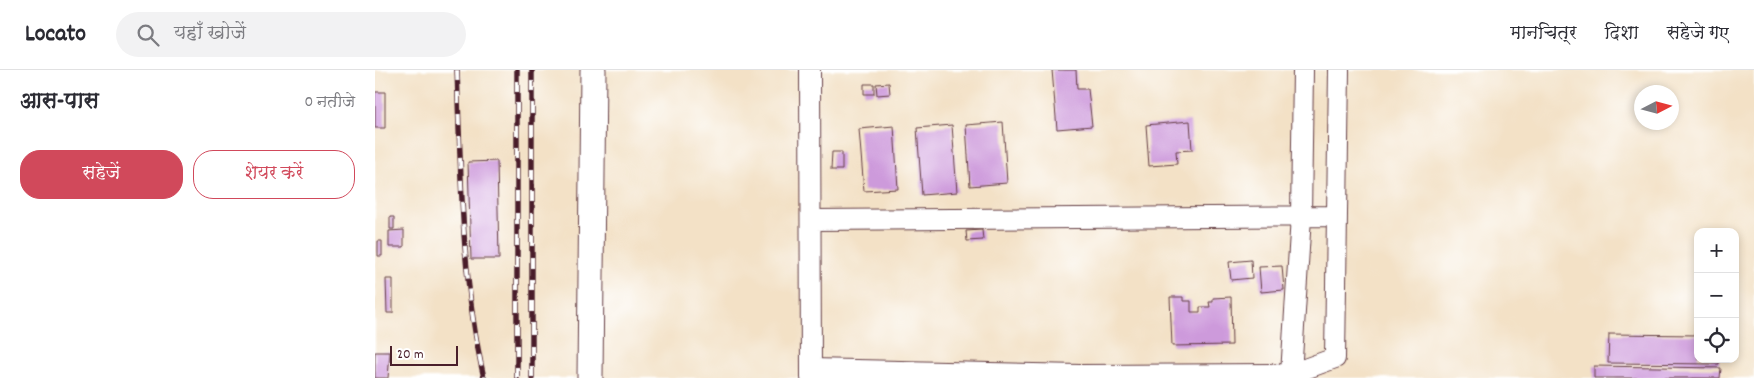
<!DOCTYPE html>
<html lang="hi">
<head>
<meta charset="utf-8">
<style>
  :root { --surface:#fff; --page:#f2f2f3; --text:#2b2b33; --muted:#7c7c81; --line:#e1e1e2; --accent:#d1495b }
  body { margin:0; font-family:Dekko,"Playpen Sans Deva",sans-serif; background:var(--page); color:var(--text) }
  .controls { position:absolute; right:15px; bottom:15px; display:grid; overflow:hidden; border-radius:10px; box-shadow:0 2px 8px #0003 }
  .controls button { width:45px; height:45px; display:grid; place-items:center; padding:0; border:0; border-bottom:1px solid var(--line); background:var(--surface); color:var(--text); font:25px sans-serif }
  .compass { position:absolute; left:1259px; top:15px; width:45px; height:45px; border-radius:50%; background:var(--surface); box-shadow:0 2px 8px #0003; rotate:84deg }
  .scale { position:absolute; left:15px; bottom:12px; width:68px; box-sizing:border-box; padding-left:5px; border:2px solid #4a1f2b; border-top:0; font-size:14px; line-height:18px; white-space:nowrap; color:#4a1f2b; -webkit-text-stroke:4px #fff; paint-order:stroke }
  .list { margin:0; padding:0; list-style:none }
  h2 { display:flex; justify-content:space-between; align-items:center; height:65px; margin:0; padding:0 20px; font-size:21px }
  h2 small { font-size:16px; font-weight:400; color:var(--muted) }
  .actions { display:flex; gap:10px; padding:15px 20px }
  .actions a { flex:1; padding:11px 0; border:1px solid var(--accent); border-radius:20px; text-align:center; font-size:18px; color:var(--accent) }
  .actions .main { background:var(--accent); color:#fff }
  .icon { flex:none; width:28px; height:28px; fill:none; stroke:currentColor; stroke-width:2; stroke-linecap:round; stroke-linejoin:round }
  .map { position:relative; flex:none; width:1379px; height:308px; overflow:hidden }
  header { display:flex; align-items:center; gap:30px; box-sizing:border-box; height:70px; padding:0 25px; background:var(--surface); border-bottom:1px solid var(--line) }
  header strong { font-size:24px }
  nav { display:flex; gap:28px; margin-inline-start:auto; font-size:18px }
  .search { width:350px; height:45px; background:var(--page); display:flex; align-items:center; gap:12px; box-sizing:border-box; padding:0 18px; border-radius:28px; color:var(--muted); font-size:19px }
  main { display:flex }
  aside { flex:1; background:var(--surface) }
  .map>svg:first-child { display:block }
</style>
</head>
<body>
<header>
<strong>Locato</strong>
<div class="search"><svg class="icon" aria-label="search" viewBox="0 0 24 24"><circle cx="10" cy="10" r="6"/><path d="M15 15l6 6"/></svg>यहाँ खोजें</div>
<nav><a>मानचित्र</a><a>दिशा</a><a>सहेजे गए</a></nav>
</header>
<main>
<aside>
<h2>आस-पास<small>0 नतीजे</small></h2>
<ul class="list">
</ul>
<div class="actions"><a class="main">सहेजें</a><a>शेयर करें</a></div>
</aside>
<div class="map">
<svg width="1379" height="308" viewBox="0 0 1379 308">
  <rect width="100%" height="100%" fill="#fff"/>
  <filter id="ink" filterUnits="userSpaceOnUse"><feTurbulence type="fractalNoise" baseFrequency=".02" numOctaves="2"/><feDisplacementMap in="SourceGraphic" scale="10" xChannelSelector="R" yChannelSelector="G"/><feConvolveMatrix kernelMatrix="1 2 1 2 8 2 1 2 1" color-interpolation-filters="sRGB"/></filter>
  <filter id="wash" filterUnits="userSpaceOnUse"><feTurbulence type="fractalNoise" baseFrequency=".0096" numOctaves="4" result="noise"/><feDisplacementMap in="SourceGraphic" scale="20" xChannelSelector="R" yChannelSelector="G"/><feGaussianBlur stdDeviation="1.12" result="paint"/><feColorMatrix in="noise" values="0 0 0 0 0 0 0 0 0 0 0 0 0 0 0 0 0 1.4 0 .05"/><feComposite in="paint" operator="in"/></filter>
  <g filter="url(#wash)">
    <rect width="100%" height="100%" fill="#f3e1c6"/>
    <g id="blocks">
      <path fill="#cd9adb" d="M677,0H701L702,19H713L717,56L682,59Z
        M514,13L515,24L502,25L501,14Z
        M489,14H499V24H489Z
        M0,22H10V58H0Z
        M815,51L817,80L801,81L802,94L774,96L771,55Z
        M628,52L632,113L595,116L591,55Z
        M577,55L582,122L547,125L542,58Z
        M519,56L523,119L489,121L484,59Z
        M457,82H467V100H456Z
        M122,91L124,189H96L93,92Z
        M15,147H19V159H15Z
        M29,160V177H14V161Z
        M607,160L608,170L592,171L591,161Z
        M3,171H7V186H3Z
        M876,190L877,208L856,210L854,192Z
        M907,196L909,220L886,222L884,197Z
        M11,209H18V243H12Z
        M795,227H808V231H816V242H825V237H835L834,232H838V228L856,227L857,275L797,276Z
        M1234,264L1323,265V289H1344V294L1233,293Z
        M0,282H15L13,308H0Z
        M1219,296L1346,298L1345,308H1219Z"/>
    </g>
  </g>
  <g filter="url(#ink)">
    <use href="#blocks" fill-opacity="0" stroke="#633c42" stroke-width="1"/>
    <g fill="none" stroke-linecap="round" stroke-linejoin="round">
      <defs>
        <path id="minor" d="M435,0L436,308
          M437,150L962,146
          M436,299L705,305L916,304L960,288L964,0
          M916,304L926,147L928,0"/>
        <path id="tertiary" d="M215,308L218,0"/>
      </defs>
      <use href="#minor" stroke="#633c42" stroke-width="22"/>
      <use href="#tertiary" stroke="#633c42" stroke-width="27"/>
      <use href="#minor" stroke="#fff" stroke-width="20"/>
      <use href="#tertiary" stroke="#fff" stroke-width="25"/>
      <defs>
        <path id="rail" d="M82,0C86,103 86,207 109,308
          M142,308V0
          M157,308V0"/>
      </defs>
      <use href="#rail" stroke="#4a1f2b" stroke-width="5.5"/>
      <use href="#rail" stroke="#fff" stroke-width="4" stroke-dasharray="11" stroke-linecap="butt"/>
    </g>
  </g>
</svg>
<div class="controls">
<button>+</button>
<button>−</button>
<button><svg class="icon" aria-label="locate" viewBox="0 0 24 24"><circle cx="12" cy="12" r="6"/><path d="M12 2v4M12 18v4M2 12h4M18 12h4"/></svg></button>
</div>
<svg class="compass" viewBox="-18 -18 36 36"><path d="M0-13l5 13h-10z" fill="#e53935"/><path d="M0 13l5-13h-10z" fill="#7c7c81"/></svg>
<div class="scale">20 m</div>
</div>
</main>
</body>
</html>
